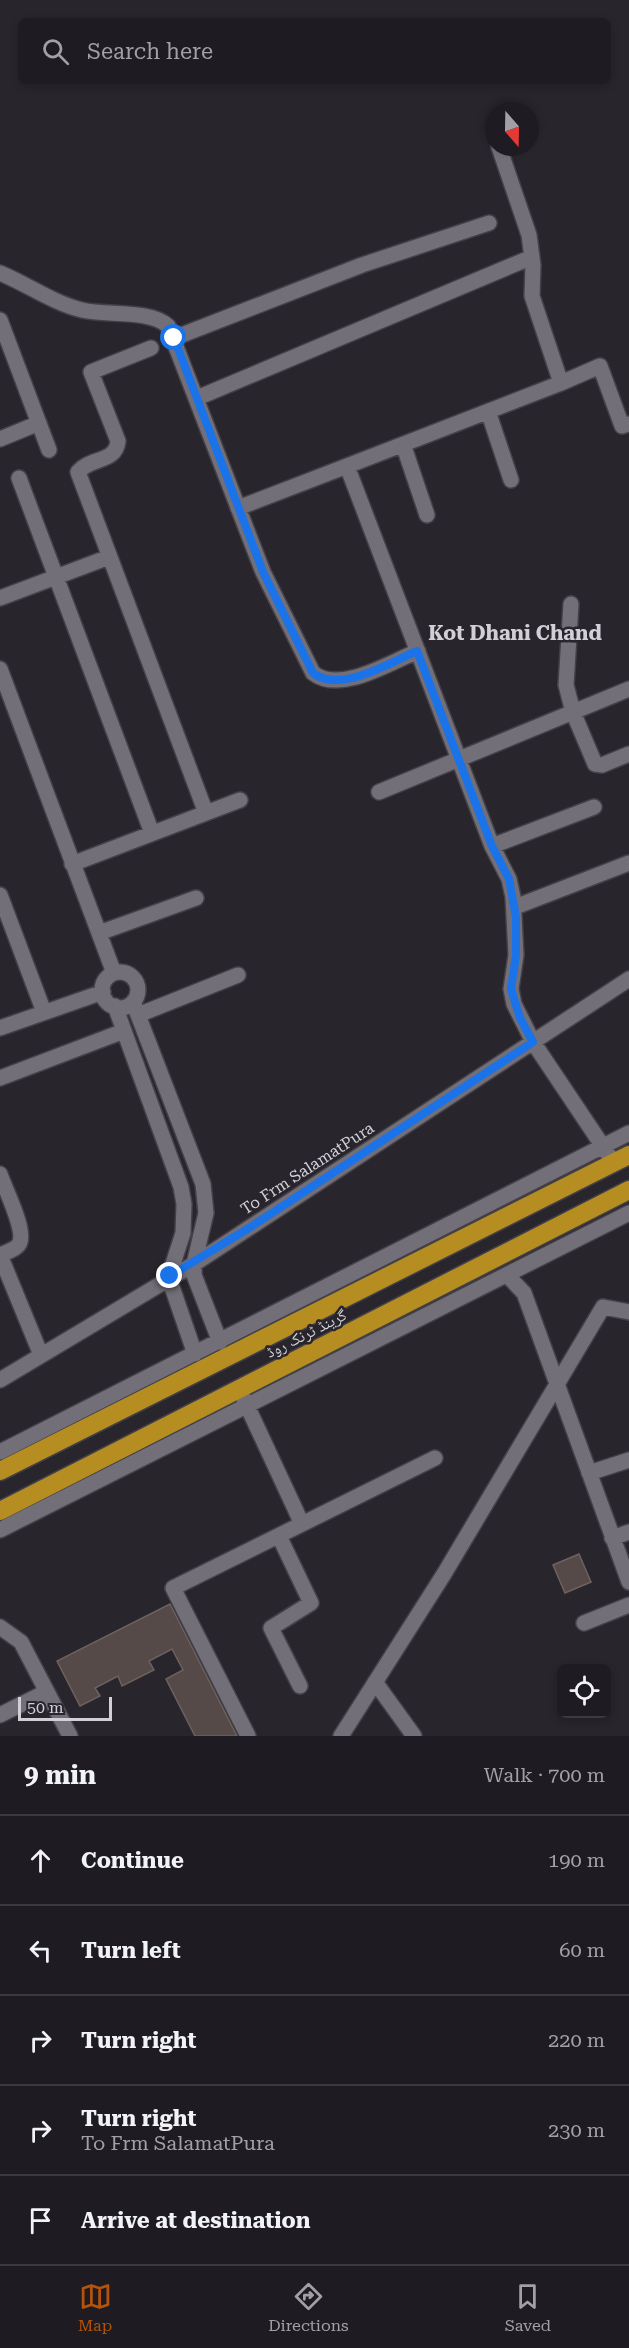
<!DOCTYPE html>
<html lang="en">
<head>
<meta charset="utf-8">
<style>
  :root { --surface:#1e1c22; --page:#2b292f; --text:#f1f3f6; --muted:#a1a1a5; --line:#3c3a40; --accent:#b45309 }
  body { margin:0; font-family:"Roboto Serif","Noto Naskh Arabic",serif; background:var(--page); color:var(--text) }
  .controls { position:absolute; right:18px; bottom:18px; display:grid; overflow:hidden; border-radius:9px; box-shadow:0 3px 9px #0003 }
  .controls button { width:54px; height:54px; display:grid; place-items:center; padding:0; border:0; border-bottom:2px solid var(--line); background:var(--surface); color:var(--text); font:30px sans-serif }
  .compass { position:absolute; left:485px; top:102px; width:54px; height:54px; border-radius:50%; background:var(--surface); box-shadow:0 3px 9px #0003; rotate:160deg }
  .scale { position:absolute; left:18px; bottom:15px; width:94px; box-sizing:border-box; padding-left:6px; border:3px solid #d2d0d6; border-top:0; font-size:16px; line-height:21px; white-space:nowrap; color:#d2d0d6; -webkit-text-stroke:4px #28252d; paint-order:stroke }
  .stop { position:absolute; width:18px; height:18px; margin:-14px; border:4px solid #1a73e8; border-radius:50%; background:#fff }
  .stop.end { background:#1a73e8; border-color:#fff; box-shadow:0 2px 6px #0008 }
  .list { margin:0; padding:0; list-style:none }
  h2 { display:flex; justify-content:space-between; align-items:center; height:78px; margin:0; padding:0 24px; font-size:26px }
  h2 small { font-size:20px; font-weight:400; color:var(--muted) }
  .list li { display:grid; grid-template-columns:39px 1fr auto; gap:18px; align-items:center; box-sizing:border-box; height:90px; padding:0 24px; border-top:2px solid var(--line) }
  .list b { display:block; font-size:22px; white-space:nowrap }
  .list p { margin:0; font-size:20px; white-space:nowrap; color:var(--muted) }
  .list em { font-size:20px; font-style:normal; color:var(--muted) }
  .icon { flex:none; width:33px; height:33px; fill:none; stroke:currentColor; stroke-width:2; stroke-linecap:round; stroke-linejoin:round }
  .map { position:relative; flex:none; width:629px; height:1736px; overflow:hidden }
  .search { position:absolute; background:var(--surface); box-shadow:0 3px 9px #0003; left:18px; right:18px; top:18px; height:66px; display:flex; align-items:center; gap:15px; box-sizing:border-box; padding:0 21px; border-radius:9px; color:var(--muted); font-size:22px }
  .sheet { height:528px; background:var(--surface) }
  nav { display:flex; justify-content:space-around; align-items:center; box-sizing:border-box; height:84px; border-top:2px solid var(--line); background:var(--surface); font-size:16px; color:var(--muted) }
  nav a { display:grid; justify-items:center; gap:3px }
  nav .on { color:var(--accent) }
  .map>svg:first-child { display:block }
</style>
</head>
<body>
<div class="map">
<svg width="629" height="1736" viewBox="0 0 629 1736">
  <rect width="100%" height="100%" fill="#28252d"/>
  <path fill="#554a47" stroke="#6e6260" stroke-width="1.5" d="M579,1554L591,1582L565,1593L553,1565Z
    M170,1604L237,1736H195L166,1679L183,1670L172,1649L149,1661L154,1670L122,1686L118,1676L95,1688L100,1696L80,1706L57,1661Z"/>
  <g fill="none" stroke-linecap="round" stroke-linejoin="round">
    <defs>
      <path id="minor" d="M499,147L529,235L533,265L532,296L561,383L347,466L492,846L509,879L513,897L516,955L511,989L514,1004L533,1042L614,1163
        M0,273C27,284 53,303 82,310C106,316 150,309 168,326L263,572L313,673C340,694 389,663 418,651
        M0,320L49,450
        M174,338L362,265L489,223
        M151,348L91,372L118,441C116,463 90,457 78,472L206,813
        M561,383L600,366L622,426L629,424
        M197,398L532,257
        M488,411L511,480
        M0,439L39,423
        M403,444L427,515
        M19,478L152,833
        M238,508L347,466
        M0,598L109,557
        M571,604L566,685L573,712L595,764L602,765L629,754
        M0,669L114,973
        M379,792L629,689
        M492,846L594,807
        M72,864L240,800
        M0,895L44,1012
        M515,907L629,863
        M99,933L196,898
        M102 990a18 18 0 1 1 36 0a18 18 0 1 1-36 0Z
        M133,1002L203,1184L206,1213L194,1264V1275L220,1342
        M115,1006L181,1187L184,1204L183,1233L172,1267L171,1284L195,1354
        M138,1015L238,975
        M0,1028L103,992
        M0,1078L124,1031
        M0,1174C5,1189 25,1228 20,1242C18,1249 6,1252 0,1255L41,1355
        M507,1275L524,1293L629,1582
        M0,1380L194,1264L629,979
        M244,1399L302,1524
        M0,1452L629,1133
        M589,1473L629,1460
        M0,1530L629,1213
        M279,1536L311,1603L271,1628L300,1686
        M612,1538L629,1532
        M584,1623L629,1605
        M0,1627L21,1642L70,1736
        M375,1682L414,1736
        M0,1715L46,1692
        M248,1736L173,1588L435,1458
        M341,1736L444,1574L603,1307L629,1312"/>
      <path id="highway" d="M0,1471L629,1155
        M0,1511L629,1190"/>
    </defs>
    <use href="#minor" stroke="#434047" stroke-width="18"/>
    <use href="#highway" stroke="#434047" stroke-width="21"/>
    <use href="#minor" stroke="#726f79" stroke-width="15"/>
    <use href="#highway" stroke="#b58d21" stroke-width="18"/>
  </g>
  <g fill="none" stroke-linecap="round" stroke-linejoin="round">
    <path stroke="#1a73e8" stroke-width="8" d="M170,1276L249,1228L533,1042L520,1018L511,989L516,955V917L509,879L492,846L417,651C389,663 340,694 313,673L263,572L174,338"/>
  </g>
  <g text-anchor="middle" stroke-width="5" stroke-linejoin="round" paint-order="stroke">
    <g font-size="16" fill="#d2d0d6" stroke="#28252d">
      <text transform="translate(307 1168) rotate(-33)" y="6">To Frm SalamatPura</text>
      <text transform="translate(306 1333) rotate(-27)" y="6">گرینڈ ٹرنک روڈ</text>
    </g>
    <g font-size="20" font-weight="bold" fill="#d2d0d6" stroke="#28252d">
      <text x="515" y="640">Kot Dhani Chand</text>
    </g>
  </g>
</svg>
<div class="controls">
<button><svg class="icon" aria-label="locate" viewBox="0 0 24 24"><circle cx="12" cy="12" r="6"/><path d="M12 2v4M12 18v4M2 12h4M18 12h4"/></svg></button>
</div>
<svg class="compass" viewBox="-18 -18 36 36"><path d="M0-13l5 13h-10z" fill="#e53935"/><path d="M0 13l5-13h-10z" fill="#a1a1a5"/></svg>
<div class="scale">50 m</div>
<div class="stop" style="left:174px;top:338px"></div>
<div class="stop end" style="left:170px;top:1276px"></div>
<div class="search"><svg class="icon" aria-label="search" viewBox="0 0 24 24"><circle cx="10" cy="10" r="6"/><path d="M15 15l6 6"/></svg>Search here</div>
</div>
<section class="sheet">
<h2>9 min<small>Walk · 700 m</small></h2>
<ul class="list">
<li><svg class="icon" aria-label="ahead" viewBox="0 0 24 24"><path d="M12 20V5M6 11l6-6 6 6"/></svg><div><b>Continue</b></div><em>190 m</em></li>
<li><svg class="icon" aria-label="left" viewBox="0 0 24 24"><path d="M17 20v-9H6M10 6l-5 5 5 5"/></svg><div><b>Turn left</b></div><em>60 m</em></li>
<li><svg class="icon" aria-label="right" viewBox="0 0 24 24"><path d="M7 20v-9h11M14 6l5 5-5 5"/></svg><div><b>Turn right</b></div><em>220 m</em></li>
<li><svg class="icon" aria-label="right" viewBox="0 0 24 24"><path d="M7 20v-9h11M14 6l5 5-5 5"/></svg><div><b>Turn right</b><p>To Frm SalamatPura</p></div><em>230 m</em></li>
<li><svg class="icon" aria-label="arrive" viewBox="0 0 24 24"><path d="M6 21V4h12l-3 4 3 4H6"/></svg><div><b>Arrive at destination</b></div></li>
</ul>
</section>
<nav>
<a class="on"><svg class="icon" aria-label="map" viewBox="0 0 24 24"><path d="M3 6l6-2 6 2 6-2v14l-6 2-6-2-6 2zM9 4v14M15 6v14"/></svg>Map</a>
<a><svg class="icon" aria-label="directions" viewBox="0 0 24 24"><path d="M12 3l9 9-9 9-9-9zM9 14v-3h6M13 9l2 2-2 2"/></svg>Directions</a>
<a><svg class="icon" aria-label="saved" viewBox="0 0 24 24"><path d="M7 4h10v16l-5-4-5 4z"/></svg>Saved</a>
</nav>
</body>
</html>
